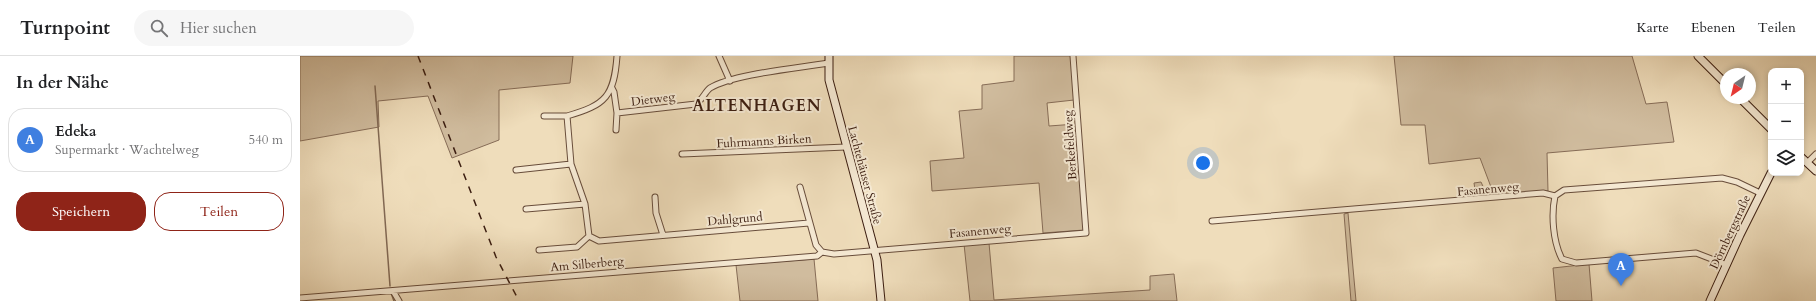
<!DOCTYPE html>
<html lang="de">
<head>
<meta charset="utf-8">
<style>
  :root { --surface:#fff; --page:#f6f6f6; --text:#202124; --muted:#757577; --line:#e0e0e0; --accent:#8f2418 }
  body { margin:0; font-family:Cardo,serif; background:var(--page); color:var(--text) }
  .controls { position:absolute; right:12px; top:12px; display:grid; overflow:hidden; border-radius:8px; box-shadow:0 2px 6px #0003 }
  .controls button { width:36px; height:36px; display:grid; place-items:center; padding:0; border:0; border-bottom:1px solid var(--line); background:var(--surface); color:var(--text); font:20px sans-serif }
  .compass { position:absolute; left:1420px; top:12px; width:36px; height:36px; border-radius:50%; background:var(--surface); box-shadow:0 2px 6px #0003; rotate:215deg }
  .you { position:absolute; left:903px; top:107px; width:14px; height:14px; margin:-10px; border:3px solid #fff; border-radius:50%; background:#1a73e8; box-shadow:0 0 0 6px #1a73e833 }
  .badge { display:grid; place-items:center; width:26px; height:26px; border-radius:50%; background:var(--accent); color:#fff; font-size:13px; font-weight:700 }
  .pin { position:absolute; translate:-50% -33px; filter:drop-shadow(0 1px 2px #0008) }
  .pin::after { content:''; position:absolute; top:21px; width:14px; height:12px; background:inherit; clip-path:polygon(0 0,100% 0,50% 100%) }
  .list { margin:0; padding:0; list-style:none }
  h2 { display:flex; justify-content:space-between; align-items:center; height:52px; margin:0; padding:0 16px; font-size:17px }
  h2 small { font-size:13px; font-weight:400; color:var(--muted) }
  .list li { display:grid; grid-template-columns:26px 1fr auto; gap:12px; align-items:center; box-sizing:border-box; height:64px; margin:0 8px 8px; padding:0 8px; border:1px solid var(--line); border-radius:16px }
  .list b { display:block; font-size:15px; white-space:nowrap }
  .list p { margin:0; font-size:13px; white-space:nowrap; color:var(--muted) }
  .list em { font-size:13px; font-style:normal; color:var(--muted) }
  .actions { display:flex; gap:8px; padding:12px 16px }
  .actions a { flex:1; padding:9px 0; border:1px solid var(--accent); border-radius:16px; text-align:center; font-size:14px; color:var(--accent) }
  .actions .main { background:var(--accent); color:#fff }
  .icon { flex:none; width:22px; height:22px; fill:none; stroke:currentColor; stroke-width:2; stroke-linecap:round; stroke-linejoin:round }
  .map { position:relative; flex:none; width:1516px; height:245px; overflow:hidden }
  header { display:flex; align-items:center; gap:24px; box-sizing:border-box; height:56px; padding:0 20px; background:var(--surface); border-bottom:1px solid var(--line) }
  header strong { font-size:19px }
  nav { display:flex; gap:22px; margin-inline-start:auto; font-size:14px }
  .search { width:280px; height:36px; background:var(--page); display:flex; align-items:center; gap:10px; box-sizing:border-box; padding:0 14px; border-radius:22px; color:var(--muted); font-size:15px }
  main { display:flex }
  aside { flex:1; background:var(--surface) }
  .map>svg:first-child { display:block }
</style>
</head>
<body>
<header>
<strong>Turnpoint</strong>
<div class="search"><svg class="icon" aria-label="search" viewBox="0 0 24 24"><circle cx="10" cy="10" r="6"/><path d="M15 15l6 6"/></svg>Hier suchen</div>
<nav><a>Karte</a><a>Ebenen</a><a>Teilen</a></nav>
</header>
<main>
<aside>
<h2>In der Nähe<small></small></h2>
<ul class="list">
<li><span class="badge" style="background:#3f7fe0">A</span><div><b>Edeka</b><p>Supermarkt · Wachtelweg</p></div><em>540 m</em></li>
</ul>
<div class="actions"><a class="main">Speichern</a><a>Teilen</a></div>
</aside>
<div class="map">
<svg width="1516" height="245" viewBox="0 0 1516 245">
  <rect width="100%" height="100%" fill="#efddbb"/>
  <filter id="stains"><feTurbulence type="fractalNoise" baseFrequency=".005" numOctaves="4"/><feColorMatrix values="0 0 0 0 .2 0 0 0 0 .09 0 0 0 0 .02 0 0 0 .5 -.17"/></filter>
  <radialGradient id="worn" r=".72"><stop offset=".6" stop-color="#630" stop-opacity="0"/><stop offset="1" stop-color="#630" stop-opacity=".3"/></radialGradient>
  <path fill="#d0bc9e" stroke="#866c57" d="M0,0H273L270,27L199,34V84L152,102L128,40L78,45L79,71L0,85Z
    M714,0H771L774,44L747,47L749,70L776,68L784,174L743,177L739,127L632,135L630,105L664,102L659,55L682,53V29L714,25Z
    M1094,0H1332L1346,48L1367,46L1374,86L1247,97L1248,135L1194,139L1180,102L1129,108L1125,69H1101Z
    M1181,126L1187,139L1176,140L1174,127Z
    M1048,157L1056,245H1051L1044,158Z
    M689,187L694,244L850,234V220L874,218L877,245H670L664,188Z
    M514,203L518,245H440L436,209Z
    M1289,208L1292,245H1256L1253,212Z"/>
  <g fill="none" stroke-linecap="round" stroke-linejoin="round">
    <path stroke="#826954" stroke-width="1.5" d="M75,30L90,230
      M91,237L94,245"/>
    <defs>
      <path id="street" d="M419,0L430,25
        M312,32L314,36L317,57L396,48C402,44 405,36 410,32C433,18 499,12 528,7
        M244,60H267
        M316,74L317,57
        M382,98L546,91
        M1507,107L1516,98
        M216,114L271,108
        M500,131L516,189L522,196
        M1255,140C1251,159 1253,186 1262,203L1276,207L1396,197L1427,209
        M355,141L356,157L363,179
        M226,153L285,148
        M912,165L1243,137L1255,140L1264,134L1422,122L1437,126L1460,137
        M289,180L299,185L509,167
        M289,180L285,148L271,108L267,60C306,49 314,40 317,0
        M239,194L277,191L289,180
        M93,235L99,245
        M0,242L517,200L522,196L534,198L786,177L773,0"/>
      <path id="secondary" d="M529,0V24L577,204L581,245
        M1398,0L1426,28
        M1440,42L1471,73
        M1501,101L1516,115
        M1410,245L1440,179L1471,117"/>
    </defs>
    <use href="#street" stroke="#684d3b" stroke-width="7"/>
    <use href="#secondary" stroke="#3b1d10" stroke-width="9"/>
    <use href="#street" stroke="#f5e9d3" stroke-width="5"/>
    <use href="#secondary" stroke="#f5e9d3" stroke-width="7"/>
    <path stroke="#3b1d10" stroke-width="1.5" stroke-dasharray="7 7" stroke-linecap="butt" d="M118,0L196,201L219,245"/>
  </g>
  <g text-anchor="middle" stroke-width="4" stroke-linejoin="round" paint-order="stroke">
    <g font-size="12" fill="#3b1d10" stroke="#f5e9d3">
      <text transform="translate(353 43) rotate(-7)" y="4">Dietweg</text>
      <text transform="translate(464 85) rotate(-3)" y="4">Fuhrmanns Birken</text>
      <text transform="translate(770 89) rotate(-94)" y="4">Berkefeldweg</text>
      <text transform="translate(565 119) rotate(75)" y="4">Lachtehäuser Straße</text>
      <text transform="translate(1188 133) rotate(-5)" y="4">Fasanenweg</text>
      <text transform="translate(435 163) rotate(-5)" y="4">Dahlgrund</text>
      <text transform="translate(680 175) rotate(-5)" y="4">Fasanenweg</text>
      <text transform="translate(1430 176) rotate(-65)" y="4">Dörnbergstraße</text>
      <text transform="translate(287 208) rotate(-5)" y="4">Am Silberberg</text>
    </g>
    <g font-size="16" font-weight="bold" letter-spacing="1" fill="#3b1d10" stroke="#f5e9d3">
      <text x="457" y="55">ALTENHAGEN</text>
    </g>
  </g>
  <rect width="100%" height="100%" filter="url(#stains)"/>
  <rect width="100%" height="100%" fill="url(#worn)"/>
</svg>
<div class="controls">
<button>+</button>
<button>−</button>
<button><svg class="icon" aria-label="layers" viewBox="0 0 24 24"><path d="M12 4l9 5-9 5-9-5zM3 14l9 5 9-5"/></svg></button>
</div>
<svg class="compass" viewBox="-18 -18 36 36"><path d="M0-13l5 13h-10z" fill="#e53935"/><path d="M0 13l5-13h-10z" fill="#757577"/></svg>
<div class="you"></div>
<div class="pin badge" style="left:1321px;top:230px;background:#3f7fe0">A</div>
</div>
</main>
</body>
</html>
